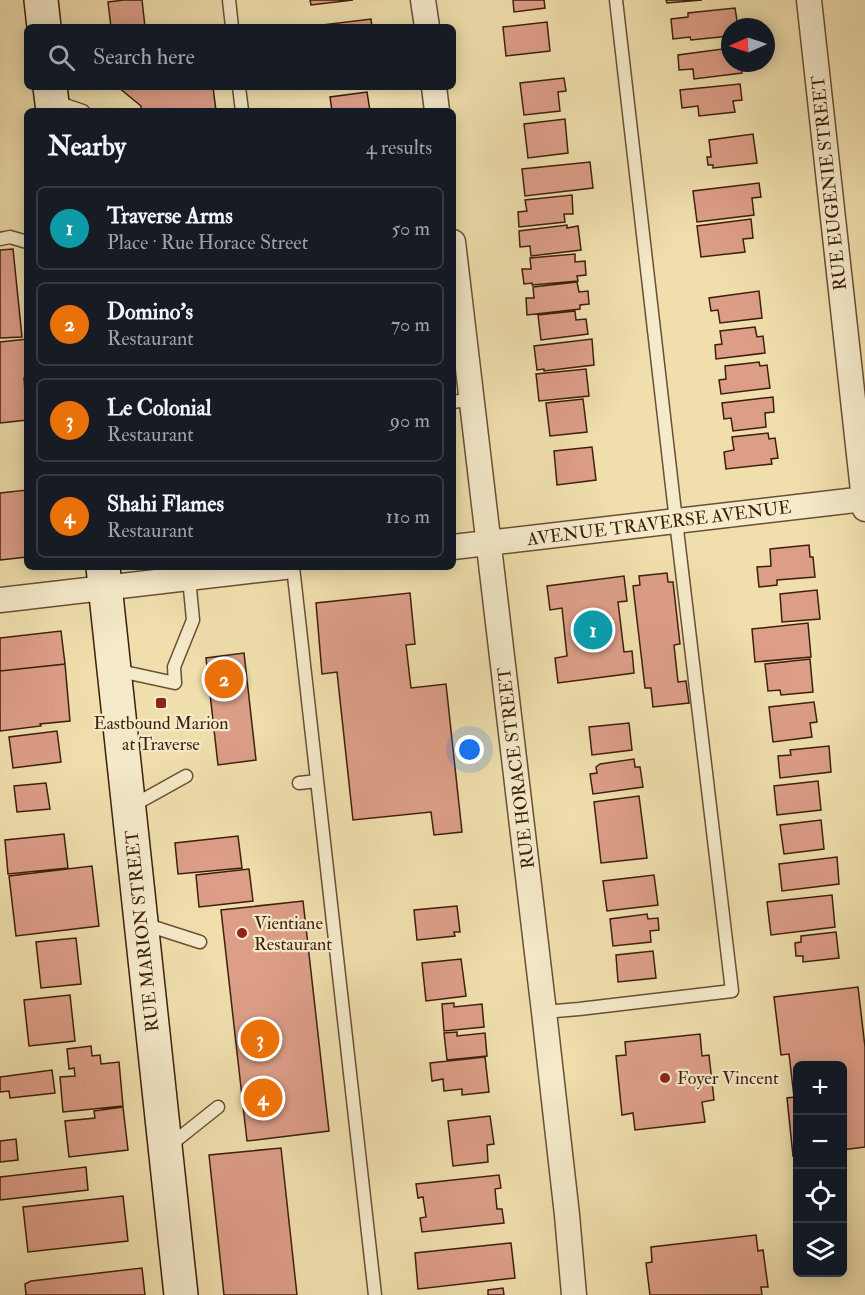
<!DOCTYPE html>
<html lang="en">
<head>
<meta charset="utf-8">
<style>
  :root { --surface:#171b24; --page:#20242c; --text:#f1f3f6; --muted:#9ea1a6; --line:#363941; --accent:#ea580c }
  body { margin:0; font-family:"IM FELL Double Pica",serif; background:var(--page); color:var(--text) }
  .controls { position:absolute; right:18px; bottom:18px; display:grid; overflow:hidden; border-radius:9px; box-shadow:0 3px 15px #0003 }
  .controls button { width:54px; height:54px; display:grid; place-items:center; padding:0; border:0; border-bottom:2px solid var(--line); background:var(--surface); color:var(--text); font:30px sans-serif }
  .compass { position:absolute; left:721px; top:18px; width:54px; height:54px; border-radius:50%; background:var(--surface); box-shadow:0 3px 15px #0003; rotate:267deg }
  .you { position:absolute; left:470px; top:750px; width:21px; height:21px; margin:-15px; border:4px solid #fff; border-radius:50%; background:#1a73e8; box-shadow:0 0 0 9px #1a73e833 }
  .badge { display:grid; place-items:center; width:39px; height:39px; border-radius:50%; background:var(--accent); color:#fff; font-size:20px; font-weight:700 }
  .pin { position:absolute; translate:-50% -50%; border:3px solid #fff; box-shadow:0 2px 6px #0006 }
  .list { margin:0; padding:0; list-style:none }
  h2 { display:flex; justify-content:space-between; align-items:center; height:78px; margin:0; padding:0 24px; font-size:26px }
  h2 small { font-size:20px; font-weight:400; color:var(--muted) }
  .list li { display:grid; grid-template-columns:39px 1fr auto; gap:18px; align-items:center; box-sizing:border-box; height:84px; margin:0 12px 12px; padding:0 12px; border:2px solid var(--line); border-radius:9px }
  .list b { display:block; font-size:22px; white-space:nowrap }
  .list p { margin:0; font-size:20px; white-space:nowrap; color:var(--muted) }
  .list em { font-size:20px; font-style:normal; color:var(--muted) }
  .icon { flex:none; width:33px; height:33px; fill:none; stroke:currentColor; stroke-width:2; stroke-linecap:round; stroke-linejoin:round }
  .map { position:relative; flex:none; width:865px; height:1295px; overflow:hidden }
  .search { position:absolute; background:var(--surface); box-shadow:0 3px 15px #0003; left:24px; top:24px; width:432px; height:66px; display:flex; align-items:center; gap:15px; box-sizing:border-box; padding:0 21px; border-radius:9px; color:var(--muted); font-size:22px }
  .panel { position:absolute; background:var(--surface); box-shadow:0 3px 15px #0003; left:24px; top:108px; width:432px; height:462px; border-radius:9px }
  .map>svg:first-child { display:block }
</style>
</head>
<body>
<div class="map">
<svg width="865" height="1295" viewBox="0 0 865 1295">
  <rect width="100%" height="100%" fill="#f0dfad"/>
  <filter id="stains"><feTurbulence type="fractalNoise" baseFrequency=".00333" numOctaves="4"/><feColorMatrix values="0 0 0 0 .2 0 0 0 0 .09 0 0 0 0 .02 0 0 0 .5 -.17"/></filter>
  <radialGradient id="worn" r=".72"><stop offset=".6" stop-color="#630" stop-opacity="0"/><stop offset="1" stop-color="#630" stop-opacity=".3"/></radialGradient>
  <path fill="#dd9e88" stroke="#3d1f0d" stroke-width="1.5" d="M124,0H142L145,27H111L108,2Z
    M310,0H353L311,5Z
    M513,0H544L545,8L514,12Z
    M666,0H702L667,3Z
    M735,8L738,27H730V36L691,40L690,37L673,39L671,19L688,17V13Z
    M371,19L372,27H306Z
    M547,22L550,51L506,56L503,27Z
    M730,48V63H741L742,73L694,79L693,69L679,70L678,55Z
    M564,78L566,91L558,92L560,111L524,115L520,83Z
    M740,84L742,100L733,101L735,112L699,116L698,106L682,108L680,90Z
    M118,87H213L216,111H141V106Z
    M367,92L370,111H332L330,97Z
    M565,119L568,153L528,158L524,124Z
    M753,134L757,163L713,168V165H708L707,157H711L709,140Z
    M590,162L593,188L525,196L522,169Z
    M759,183L761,197L752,198L754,215L697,222L693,191Z
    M572,195L573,214H564L565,222L519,227L518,212L527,211L525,200Z
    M751,219L753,238L743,239L745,252L701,257L697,226Z
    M567,225V228L578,226L581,250L531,256L530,246L520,247L519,231Z
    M13,249L22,337L0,338V250Z
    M575,254V262L585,261L586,275L577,276L578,281L532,285V283L524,284L522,269H531L530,258Z
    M577,282L579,292L588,291L589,304L580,305V309L527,315L526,298H534L533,287Z
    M759,291L762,318L720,323L718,310L711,311L709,298Z
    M575,311L576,320L586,319L588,334L541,340L538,315Z
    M755,327L757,337L763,336L765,353L716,359L715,345L722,344L720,331Z
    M27,339V377L24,378L27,420L0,423V342Z
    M592,339L594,365L544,371V369L537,370L534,346Z
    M759,362L760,366L767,365L770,388L721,394L719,380L726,379L725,366Z
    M586,369L589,396L539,401L536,374Z
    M773,397L774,412L765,413L766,427L733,431L731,418L724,419L722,403Z
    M583,399L587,432L550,436L546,403Z
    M768,433L769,439L775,438L778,458L771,459L772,464L726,469L724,452L734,450L732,437Z
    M592,447L596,480L557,485L554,451Z
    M27,490V557L0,560V493Z
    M809,545L810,557H813L815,577L777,580V585L759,587L757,567L771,566L770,549Z
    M667,573L668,582H673L680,644L674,645L678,682L686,681L689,703L653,707L651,688H645L633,586L640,585L639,576Z
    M624,576L627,601L618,602L624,652L632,651L634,673L558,683L555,658L567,656L562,608L550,610L547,586Z
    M817,590L820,619L782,622L780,594Z
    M410,593L415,644L406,645L411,688L446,684L462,832L434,835L431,812L353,820L337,672L322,674L316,603Z
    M808,623L811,657L755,662L752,629Z
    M61,631L65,664L0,671V638Z
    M244,653L256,760L218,765L206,658Z
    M810,659L813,692L781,695L780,690L768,691L765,664Z
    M65,664L70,721L40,724L41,726L0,731V671Z
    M814,702L817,722L810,723L812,737L773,742L769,707Z
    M629,723L632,750L592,755L589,727Z
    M57,731L61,762L13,768L9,737Z
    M829,746L831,772L780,778L778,756L791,755L790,750Z
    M634,759L635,767H640L643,787L593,794L590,774L597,773L596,767L600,764Z
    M818,781L821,810L777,815L774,786Z
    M46,783L50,809L17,812L14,786Z
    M639,796L647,858L601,863L594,802Z
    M821,820L824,849L784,854L780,825Z
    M64,834L68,868L8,874L5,840Z
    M238,836L242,868L178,874L175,843Z
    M837,857L839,884L782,891L779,864Z
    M92,866L99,926L16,936L9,876Z
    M249,869L253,901L199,907L196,875Z
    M654,875L658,905L607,911L603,881Z
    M832,895L835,927L771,935L767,902Z
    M303,901L329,1131L247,1141L221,910Z
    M457,906L460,932H454L455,936L417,940L414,910Z
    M647,914L648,919L658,918L659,930L650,931L651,942L613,946L610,919Z
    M836,932L839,958L803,962V956H796L795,943L801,942V936Z
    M76,938L81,984L41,988L36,942Z
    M653,951L656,978L618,982L616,955Z
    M461,959L466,996L426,1001L422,963Z
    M858,987L865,1047V1147L842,1150V1066H798V1155L793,1156L787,1098L794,1097L789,1054L781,1055L774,997Z
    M70,995L75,1041L29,1046L24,1000Z
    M454,1003V1007L482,1004L484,1027L444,1031L442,1004Z
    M457,1032V1036L485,1033L487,1056L447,1060L444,1033Z
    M700,1034L702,1056L709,1055L714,1100L702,1102L705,1122L635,1130L633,1113L622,1115L616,1056L626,1055L625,1042Z
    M91,1046L92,1056L100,1055L101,1064L119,1062L123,1106L63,1112L60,1077L75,1076L74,1068L69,1069L67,1049Z
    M485,1057L489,1092L462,1095V1089L444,1091L443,1079L432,1081L430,1063Z
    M52,1070L55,1093L10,1098L9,1091L0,1092V1077Z
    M123,1107L128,1150L69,1157L65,1121L95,1118L94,1111Z
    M490,1116L494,1144L487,1145L488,1162L453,1166L448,1121Z
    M16,1139L18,1160L0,1162V1141Z
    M281,1148L297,1295H224L209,1155Z
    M86,1167L88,1190L0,1200V1177Z
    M499,1175L501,1188L495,1189L497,1209H502L504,1223L422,1232L420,1218L426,1217L423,1197L418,1198L416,1184Z
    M123,1196L128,1241L28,1252L23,1207Z
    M756,1235L758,1251L763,1250L768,1287H761L762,1295H650L646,1263L652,1262L651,1247Z
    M511,1243L515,1278L418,1289L415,1253Z
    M142,1268L145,1295H26L25,1284L31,1281Z
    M503,1288L504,1295H488V1290Z"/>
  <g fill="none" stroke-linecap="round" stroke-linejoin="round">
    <defs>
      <path id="lane" d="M229,0L232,27
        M239,87L242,111
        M53,101L83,111
        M0,239L10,237L27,242
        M453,402L472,399
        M293,567L375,1295
        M115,670L175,683L174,667L193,620L189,578
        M299,783L317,781
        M132,806L186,776
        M144,924L200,942
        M544,1012L579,1009L732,991L676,521L616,0
        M169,1146L218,1107"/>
      <path id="street" d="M423,0L427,27
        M809,0L865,509
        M434,87L437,111
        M453,242L544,1012L567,1215L574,1295
        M453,547L865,499
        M0,600L284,567"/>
      <path id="secondary" d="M41,0L44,27
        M50,87L53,111
        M103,567L181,1295"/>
    </defs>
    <use href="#lane" stroke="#6a4f35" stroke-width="15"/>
    <use href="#street" stroke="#6a4f35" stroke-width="27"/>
    <use href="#secondary" stroke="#3d1f0d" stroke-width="36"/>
    <use href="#lane" stroke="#f5eaca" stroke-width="12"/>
    <use href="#street" stroke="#f5eaca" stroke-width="24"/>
    <use href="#secondary" stroke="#f5eaca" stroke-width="33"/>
  </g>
  <g fill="#8f2418" stroke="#f5eaca" stroke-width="2">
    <rect x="155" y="697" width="12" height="12" rx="3"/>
    <circle cx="242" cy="933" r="6"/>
    <circle cx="665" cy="1078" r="6"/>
  </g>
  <g text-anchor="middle" stroke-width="4.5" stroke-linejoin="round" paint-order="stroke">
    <g font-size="18" fill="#3d1f0d" stroke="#f5eaca">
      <text transform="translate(829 183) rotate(-96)" y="6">RUE EUGENIE STREET</text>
      <text transform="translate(659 523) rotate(-7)" y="6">AVENUE TRAVERSE AVENUE</text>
      <text transform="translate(516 768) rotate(-97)" y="6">RUE HORACE STREET</text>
      <text transform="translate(142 931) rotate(-96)" y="6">RUE MARION STREET</text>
    </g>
    <g font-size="18" fill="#3d1f0d" stroke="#f5eaca" text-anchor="start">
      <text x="161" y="729" text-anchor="middle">Eastbound Marion<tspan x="161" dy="21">at Traverse</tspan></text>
      <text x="254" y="929">Vientiane<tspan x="254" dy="21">Restaurant</tspan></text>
      <text x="677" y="1084">Foyer Vincent</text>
    </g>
  </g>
  <rect width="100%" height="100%" filter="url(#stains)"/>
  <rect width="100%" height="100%" fill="url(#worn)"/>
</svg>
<div class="controls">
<button>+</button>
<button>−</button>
<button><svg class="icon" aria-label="locate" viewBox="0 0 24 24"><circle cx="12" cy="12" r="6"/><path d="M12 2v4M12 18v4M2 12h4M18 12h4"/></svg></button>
<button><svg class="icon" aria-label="layers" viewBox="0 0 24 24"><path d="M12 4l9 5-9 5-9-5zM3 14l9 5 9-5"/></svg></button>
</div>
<svg class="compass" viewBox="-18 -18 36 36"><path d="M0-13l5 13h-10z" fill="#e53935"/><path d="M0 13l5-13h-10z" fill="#9ea1a6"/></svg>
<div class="you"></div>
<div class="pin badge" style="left:593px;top:630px;background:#0f9aa8">1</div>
<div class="pin badge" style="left:224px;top:679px;background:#e8710a">2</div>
<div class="pin badge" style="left:260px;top:1039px;background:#e8710a">3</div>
<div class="pin badge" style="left:263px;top:1098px;background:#e8710a">4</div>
<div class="search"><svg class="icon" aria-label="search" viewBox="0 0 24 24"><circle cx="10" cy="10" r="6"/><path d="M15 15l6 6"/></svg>Search here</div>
<section class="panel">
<h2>Nearby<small>4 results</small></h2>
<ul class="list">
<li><span class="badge" style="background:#0f9aa8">1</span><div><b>Traverse Arms</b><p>Place · Rue Horace Street</p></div><em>50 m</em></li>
<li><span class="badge" style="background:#e8710a">2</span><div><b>Domino's</b><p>Restaurant</p></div><em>70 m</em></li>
<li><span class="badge" style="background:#e8710a">3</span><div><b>Le Colonial</b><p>Restaurant</p></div><em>90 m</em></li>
<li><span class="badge" style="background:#e8710a">4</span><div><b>Shahi Flames</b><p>Restaurant</p></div><em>110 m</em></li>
</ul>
</section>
</div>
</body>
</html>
